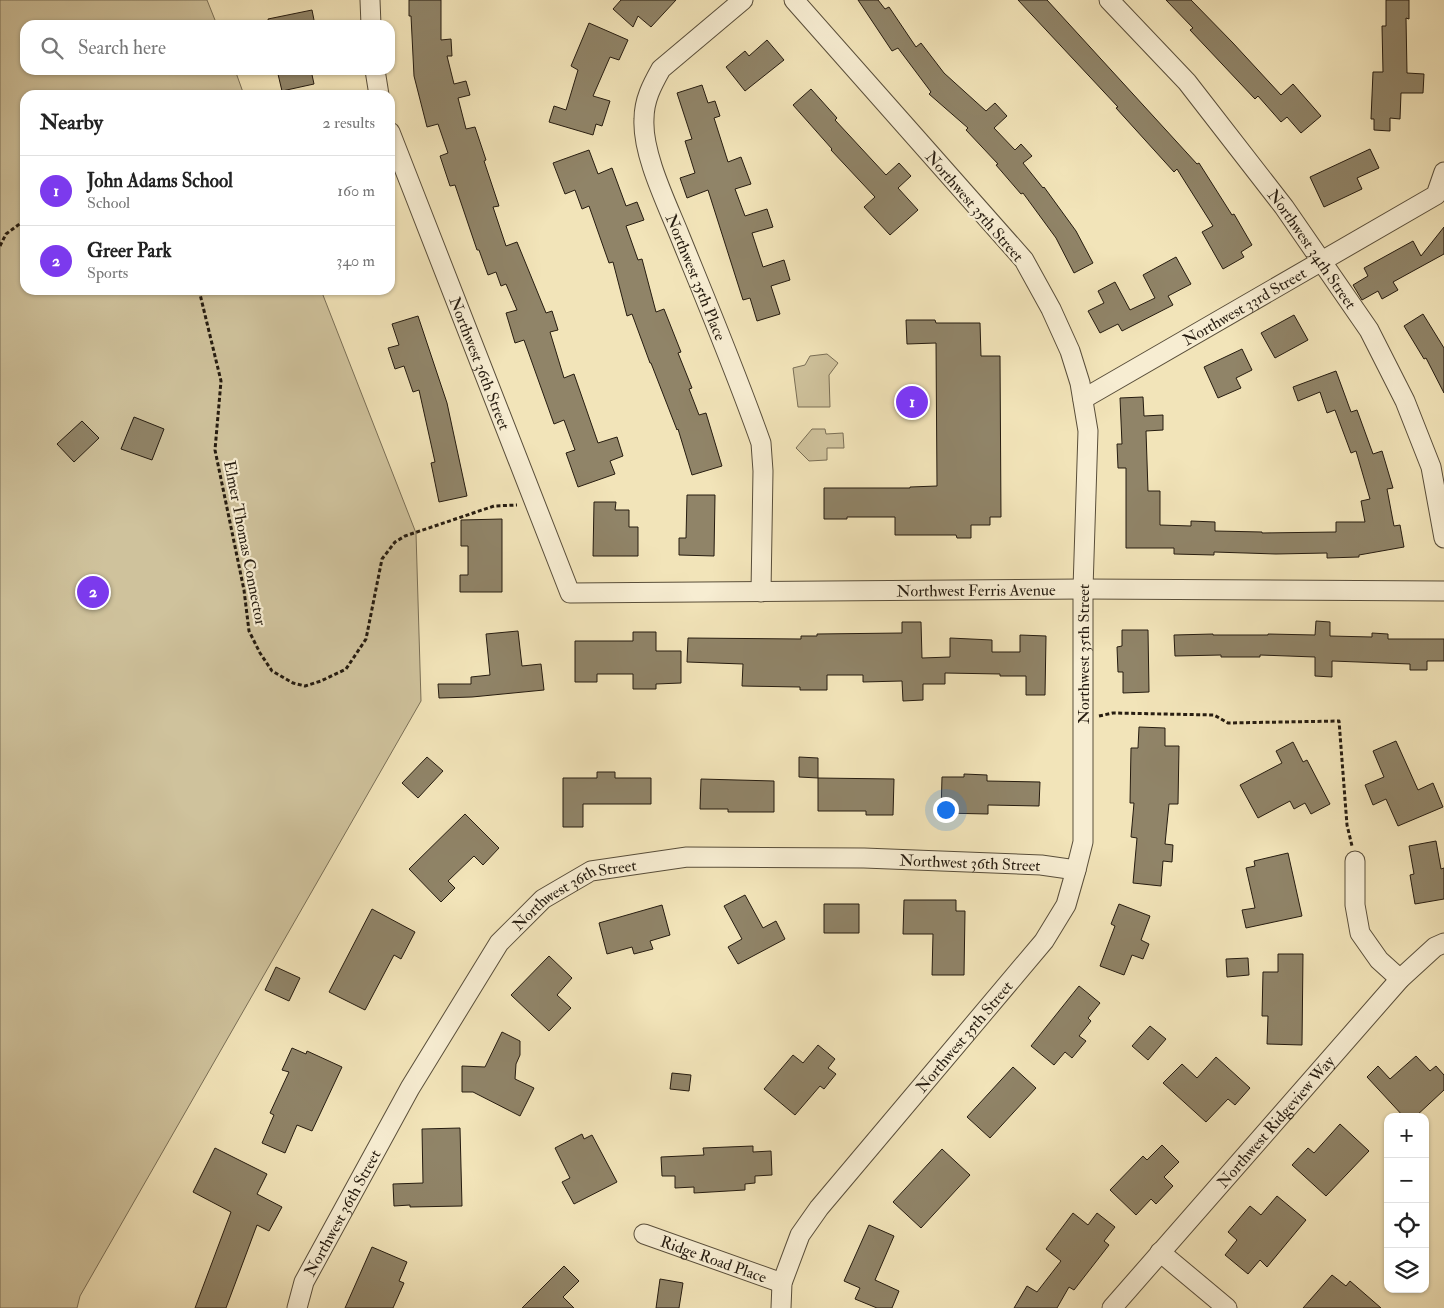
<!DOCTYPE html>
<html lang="en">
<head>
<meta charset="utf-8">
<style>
  :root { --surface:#fff; --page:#f6f6f6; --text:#222; --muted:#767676; --line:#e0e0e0; --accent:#7c3aed }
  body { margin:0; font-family:"IM FELL Double Pica",serif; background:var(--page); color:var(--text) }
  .controls { position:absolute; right:15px; bottom:15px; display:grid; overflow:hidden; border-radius:10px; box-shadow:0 1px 4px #0004 }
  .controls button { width:45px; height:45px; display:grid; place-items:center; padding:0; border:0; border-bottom:1px solid var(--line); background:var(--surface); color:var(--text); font:25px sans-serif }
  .you { position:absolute; left:945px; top:809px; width:18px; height:18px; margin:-12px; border:4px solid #fff; border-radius:50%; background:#1a73e8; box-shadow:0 0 0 8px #1a73e833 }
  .badge { display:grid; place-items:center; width:32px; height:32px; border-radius:50%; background:var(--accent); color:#fff; font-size:16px; font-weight:700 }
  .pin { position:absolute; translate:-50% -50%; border:2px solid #fff; box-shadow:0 1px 5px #0006 }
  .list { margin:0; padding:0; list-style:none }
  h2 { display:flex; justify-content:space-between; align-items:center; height:65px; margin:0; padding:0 20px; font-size:21px }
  h2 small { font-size:16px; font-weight:400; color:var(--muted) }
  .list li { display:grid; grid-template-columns:32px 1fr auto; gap:15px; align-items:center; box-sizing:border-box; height:70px; padding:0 20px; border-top:1px solid var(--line) }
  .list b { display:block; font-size:19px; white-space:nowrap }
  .list p { margin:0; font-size:16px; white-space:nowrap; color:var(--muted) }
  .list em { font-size:16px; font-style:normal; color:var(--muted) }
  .icon { flex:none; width:28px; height:28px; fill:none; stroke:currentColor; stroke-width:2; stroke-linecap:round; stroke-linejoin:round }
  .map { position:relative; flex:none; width:1444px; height:1308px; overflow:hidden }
  .search { position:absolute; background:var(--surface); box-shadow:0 1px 4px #0004; left:20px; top:20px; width:375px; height:55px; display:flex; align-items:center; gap:12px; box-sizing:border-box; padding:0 18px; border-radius:15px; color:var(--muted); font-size:19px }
  .panel { position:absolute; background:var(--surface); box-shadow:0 1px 4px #0004; left:20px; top:90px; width:375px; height:205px; border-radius:15px }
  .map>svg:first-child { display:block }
</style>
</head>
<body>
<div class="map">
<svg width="1444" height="1308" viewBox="0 0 1444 1308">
  <rect width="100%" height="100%" fill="#f2e4b9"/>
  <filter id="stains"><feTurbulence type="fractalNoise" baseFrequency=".004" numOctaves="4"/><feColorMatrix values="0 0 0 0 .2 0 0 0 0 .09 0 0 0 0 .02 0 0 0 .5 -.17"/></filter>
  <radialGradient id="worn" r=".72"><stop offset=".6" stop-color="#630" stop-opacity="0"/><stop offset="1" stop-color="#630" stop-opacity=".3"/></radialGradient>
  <path fill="#cfc29c" stroke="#7a6f56" d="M0,0H207L217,25H25V70H235L244,95H25V290H321L416,533L421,701L80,1296L77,1308H0Z
    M827,354L838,363L829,375L830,407H798L793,368L805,365L810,356Z
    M812,429H825L826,434L843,433L844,448H827V460L809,461L796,448Z"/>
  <path fill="#908468" stroke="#261c10" d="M409,0H441V40L451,39L452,56H447L454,84L466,81L470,95L458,98L466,129L475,127L486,160L484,161L499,206L493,207L506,246L517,242L546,313L552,311L558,330L550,332L564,378L574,374L598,443L617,437L623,456L610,461L615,474L578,487L566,453L575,450L564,420L554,424L524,340L515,343L506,313L517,310L506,284L501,286L496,272L488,275L479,250H477L455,185L450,186L440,156L448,153L438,124L427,127L414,76L411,16H409Z
    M621,0H676L651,27L638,16L633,27L613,9Z
    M858,0H878L885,9L889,7L916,47L921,43L944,73L986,111L995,103L1007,116L994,128L1015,150L1021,144L1032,156L1023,163L1043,188L1044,187L1076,231L1093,263L1074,273L1056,238L1023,193L1021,194L996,165L998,164L966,130L968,128L929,94L931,92L898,48L892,51Z
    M1018,0H1047L1197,164L1199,163L1232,215L1234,214L1252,245L1241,252L1244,257L1223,269L1202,232L1213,226L1177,169L1174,172L1116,108L1118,107Z
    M1166,0H1191L1233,43L1281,95L1293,84L1321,116L1301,133L1287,117L1281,122L1258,96L1255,99L1190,30L1193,28Z
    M1386,0H1409V19L1406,18L1407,73L1424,74L1423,93H1401L1400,119L1390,118V131L1374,130V119H1371L1373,72H1383L1382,26H1386Z
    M312,10L315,25H269L268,19Z
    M589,23L628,40L619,60L610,57L593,96L610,101L602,126L596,124L593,135L549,122L554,106L566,110L578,70L571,66Z
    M767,40L784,60L745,91L726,67L745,51L749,56Z
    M277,70H311L314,84L282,91Z
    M702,85L708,103L715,101L720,116L714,118L728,162L741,157L751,184L735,189L745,216L767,209L773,227L752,233L763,267L784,260L790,280L771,286L780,314L757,321L750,298L743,300L708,190L687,198L680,178L695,173L685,141L692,139L677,93Z
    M811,89L837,118L835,120L886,175L899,163L911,176L898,188L918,210L890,235L864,207L875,197L831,150L832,149L793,105Z
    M1370,149L1379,168L1357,178L1362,189L1324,207L1310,177Z
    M589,150L598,174L612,168L626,206L637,202L644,220L626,226L638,260L642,259L656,312L664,309L681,352L678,353L692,388L689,389L699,415L706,413L722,466L692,475L678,429L677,430L651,363H650L632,314L627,316L613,262L609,263L589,206L582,209L575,190L565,194L553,163Z
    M1444,227V254L1393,282L1398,290L1382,299L1378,291L1362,300L1353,285L1368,276L1364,268L1413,241L1421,256Z
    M1176,257L1191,284L1168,296L1173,305L1122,331L1118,324L1100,333L1088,311L1104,303L1098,291L1115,282L1130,310L1155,298L1143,275Z
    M1423,314L1444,348V393L1426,358L1424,359L1404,326Z
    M1294,315L1308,340L1275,358L1261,333Z
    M418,316L447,403L467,496L439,502L431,463L435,462L419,390L413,392L404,366L395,369L388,348L399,345L392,324Z
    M906,320H935L936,323H980L981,356H1000L1001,517H990V525H971V538H957L956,535H895V517H847V519H824V488H910V487L937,486L936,343L907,344Z
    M1242,349L1252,370L1236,378L1241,388L1218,398L1204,367Z
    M1336,371L1351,412L1357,410L1373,454L1382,451L1393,488L1387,489L1394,526L1400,525L1404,547L1359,555V557L1327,558V553L1276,554L1214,552V555L1174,554V548H1126V468H1118L1117,444H1122L1120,398L1143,397L1144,416L1163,415V430L1146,431L1148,491H1160V525L1191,526V521L1215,522V531L1262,532V533L1336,532V522H1365L1361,501L1370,499L1356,451L1351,453L1335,410L1327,413L1320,392L1298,401L1293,387Z
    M134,417L164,429L152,460L121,449Z
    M82,421L99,438L74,462L57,444Z
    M687,495H715L714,556L679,555V538H686Z
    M594,502H616L615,510H629V527H638V556H593Z
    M502,519V592H460V575H468V546H461V520Z
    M1316,621L1330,622V636L1372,637V633L1388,634V639H1444V661H1427V670H1410V664L1332,661V677L1315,676V657L1260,655V657H1221V655L1175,656L1174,635L1213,634V635H1268V634L1315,635Z
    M902,622H921L922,658L950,657V638L992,640V652H1020V635L1046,636L1045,695H1026V676H1000V674L945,673V684H923V700L903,701L902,681L863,682V675H827V690H800V687L742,686L743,664L687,662L688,638L801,639V636H817V634L902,633Z
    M1122,630H1148L1149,692L1123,693V672H1118L1117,647L1122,646Z
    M518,631L522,666L541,664L544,690L472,697L439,698L438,684H471V677L490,675L486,634Z
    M633,632H656V651H681V683L656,684V689H633V674H597V682H575V641H633Z
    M1139,727L1165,728V746H1179L1178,804H1169L1165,844L1173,845L1172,862L1163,861L1161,886L1133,883L1137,838L1131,837L1134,803H1130L1131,748H1138Z
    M1396,741L1418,790L1433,783L1443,807L1398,826L1386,799L1373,805L1365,785L1384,777L1373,751Z
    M1293,742L1303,762L1307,760L1330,804L1311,814L1305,803L1294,809L1290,801L1258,818L1240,785L1282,763L1276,751Z
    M427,757L443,771L418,798L402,783Z
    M799,757L818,758V778L799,777Z
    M597,772H615V778H651V804H583V827H563V778H597Z
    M964,774L987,775V781L1040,782L1039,806L988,805V814L941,813L942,777H964Z
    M818,778L894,779L893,815H866V811H818Z
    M701,779L774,781V812H728V809H700Z
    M465,814L499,848L483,865L474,856L448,881L455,888L441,902L409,869Z
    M1436,841L1441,869L1444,868V899L1415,904L1410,875L1414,874L1409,846Z
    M1288,853L1302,916L1246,928L1242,910L1255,908L1246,868L1255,866L1254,861Z
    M745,895L763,928L776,921L785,939L738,964L728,947L742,939L724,906Z
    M904,900H956V911H965L964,975H932L933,934H903Z
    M824,904H859V933H824Z
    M1119,904L1150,916L1141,940L1149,944L1143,959L1132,955L1124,975L1100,966L1115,926L1111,924Z
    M662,905L670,935L650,941L653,949L634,954L632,947L607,954L599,923Z
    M372,909L415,932L401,959L394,955L365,1010L329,992Z
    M1278,954H1303L1302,1045L1267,1044L1268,1016H1262L1263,972H1278Z
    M549,956L572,978L557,995L571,1008L549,1031L511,995Z
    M1248,958L1249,975L1227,977L1226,959Z
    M276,967L300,978L289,1001L265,990Z
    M1079,986L1100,1003L1088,1018L1091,1021L1079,1036L1086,1041L1072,1058L1065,1052L1054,1065L1031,1046Z
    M1150,1026L1166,1039L1148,1060L1132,1046Z
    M502,1032L520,1041V1055L516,1064L515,1079L534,1088L520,1116L473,1092H462V1066L485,1067Z
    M818,1045L835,1059L828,1068L836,1074L824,1089L820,1086L795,1115L764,1089L793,1055L803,1063Z
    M292,1048L306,1054L307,1051L342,1067L312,1131L297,1125L285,1153L262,1143L274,1115L270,1113L289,1072L282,1070Z
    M1416,1056L1430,1071L1436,1066L1444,1075V1090L1415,1117H1404L1367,1077L1378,1066L1390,1079Z
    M1216,1057L1250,1088L1235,1105L1228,1099L1206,1122L1163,1083L1182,1064L1197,1078Z
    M1013,1067L1036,1088L990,1138L967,1117Z
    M672,1073L691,1075L689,1091L670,1089Z
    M1340,1124L1369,1151L1326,1196L1292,1165L1308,1148L1314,1153Z
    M460,1128L462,1206L410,1207V1205L394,1206L393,1184L423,1183L422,1129Z
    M582,1134L584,1139L592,1135L617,1182L574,1204L562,1182L570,1178L555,1148Z
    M1162,1145L1179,1162L1164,1177L1173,1186L1156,1204L1151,1199L1136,1215L1110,1190L1143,1156L1147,1160Z
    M753,1146V1152L771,1151L772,1175L755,1176V1183L745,1184V1190L694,1193V1187L675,1188V1176H662L661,1157L704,1155L703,1148Z
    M215,1148L267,1174L257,1194L282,1207L269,1231L257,1225L226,1308H195L231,1212L193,1192Z
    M942,1149L970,1175L921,1228L893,1202Z
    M1277,1196L1306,1220L1267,1267L1260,1260L1248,1274L1225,1255L1237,1240L1228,1232L1250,1206L1261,1215Z
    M1073,1213L1088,1225L1097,1213L1115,1227L1104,1241L1109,1245L1074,1290L1069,1287L1057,1308H1014L1027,1286L1037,1292L1061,1261L1046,1249Z
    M869,1225L894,1236L875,1280L899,1291L892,1308H877L855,1299L860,1288L844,1281Z
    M372,1247L407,1262L399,1281L404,1283L393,1308H345Z
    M564,1266L579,1281L563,1297L574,1308H522Z
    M1332,1275L1346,1286L1350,1281L1381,1308H1303Z
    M660,1279L683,1283L679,1308H656Z"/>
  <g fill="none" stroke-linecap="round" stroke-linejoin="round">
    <defs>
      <g id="street">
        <path d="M370,0L371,25"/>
        <path id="s1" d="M743,0L661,69C652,85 644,100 644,119C642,153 666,202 679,234C707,303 736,372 761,443L763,471L761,592"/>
        <path id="s2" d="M1109,0L1187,82L1284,207L1369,330L1405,401L1431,467L1444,538"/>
        <path d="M375,70L379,95"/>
        <path id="s3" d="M390,132L570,593L1083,589L1444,591"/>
        <path id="s4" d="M1083,399L1436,195L1444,172"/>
        <path d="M1355,861V905L1360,933L1379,960L1400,979"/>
        <path id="s5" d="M644,1234L782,1283"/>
        <path d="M1160,1252L1227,1308"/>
        <path id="s6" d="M297,1308L304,1282L410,1088L499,943L543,899L591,871L687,857L864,858L1041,865L1076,870"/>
        <path id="s7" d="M781,1308L782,1283L800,1235L819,1208L1044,941L1066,905L1076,870L1083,842V589L1088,431L1080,383L1070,351L1051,309L1024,260L794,0"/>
        <path id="s8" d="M1112,1308L1400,979L1435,947L1444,943"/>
      </g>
    </defs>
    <use href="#street" stroke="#594e3a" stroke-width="21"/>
    <path stroke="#261c10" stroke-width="3" stroke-dasharray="4 2.5" stroke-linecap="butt" d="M0,246L6,234L25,220
      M199,290L221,381L215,450L244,590L249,631L260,653L272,671L293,683L305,686L321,681L346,669L366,639L382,559L395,542L405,536L494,506L517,505
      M1099,716L1113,713L1214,715L1228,723L1339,721L1347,825L1352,846"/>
    <use href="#street" stroke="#f7edd2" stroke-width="19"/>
  </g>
  <g text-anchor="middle" stroke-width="4.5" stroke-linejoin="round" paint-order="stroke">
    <g font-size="16" fill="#261c10" stroke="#f7edd2">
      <text transform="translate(975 206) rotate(49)" y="6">Northwest 35th Street</text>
      <text dy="6" stroke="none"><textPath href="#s2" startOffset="322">Northwest 34th Street</textPath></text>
      <text dy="6" stroke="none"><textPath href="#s1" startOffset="328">Northwest 35th Place</textPath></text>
      <text dy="6" stroke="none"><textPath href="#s4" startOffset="186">Northwest 33rd Street</textPath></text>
      <text dy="6" stroke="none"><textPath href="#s3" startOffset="248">Northwest 36th Street</textPath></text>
      <text transform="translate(246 543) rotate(79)" y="6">Elmer Thomas Connector</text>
      <text dy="6" stroke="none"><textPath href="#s3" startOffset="901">Northwest Ferris Avenue</textPath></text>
      <text dy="6" stroke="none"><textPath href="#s7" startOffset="754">Northwest 35th Street</textPath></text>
      <text dy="6" stroke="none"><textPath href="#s6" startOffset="916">Northwest 36th Street</textPath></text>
      <text dy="6" stroke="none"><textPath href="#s6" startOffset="511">Northwest 36th Street</textPath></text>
      <text dy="6" stroke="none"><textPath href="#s7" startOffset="334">Northwest 35th Street</textPath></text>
      <text dy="6" stroke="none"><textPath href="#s8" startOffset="248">Northwest Ridgeview Way</textPath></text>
      <text dy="6" stroke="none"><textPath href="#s6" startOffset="106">Northwest 36th Street</textPath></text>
      <text dy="6" stroke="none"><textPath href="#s5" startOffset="74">Ridge Road Place</textPath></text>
    </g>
  </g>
  <rect width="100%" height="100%" filter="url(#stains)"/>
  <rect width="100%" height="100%" fill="url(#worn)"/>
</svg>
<div class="controls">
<button>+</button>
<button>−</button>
<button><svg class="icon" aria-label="locate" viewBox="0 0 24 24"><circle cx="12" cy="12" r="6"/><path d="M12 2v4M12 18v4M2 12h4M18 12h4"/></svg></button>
<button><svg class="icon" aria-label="layers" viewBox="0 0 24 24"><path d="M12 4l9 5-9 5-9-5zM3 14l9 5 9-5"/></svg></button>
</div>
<div class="you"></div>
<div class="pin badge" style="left:912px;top:402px">1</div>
<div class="pin badge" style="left:93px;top:592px">2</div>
<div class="search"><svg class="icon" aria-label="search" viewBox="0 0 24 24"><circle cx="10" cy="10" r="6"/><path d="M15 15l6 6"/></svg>Search here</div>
<section class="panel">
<h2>Nearby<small>2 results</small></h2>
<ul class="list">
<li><span class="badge">1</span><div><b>John Adams School</b><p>School</p></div><em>160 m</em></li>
<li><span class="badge">2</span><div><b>Greer Park</b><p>Sports</p></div><em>340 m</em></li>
</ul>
</section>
</div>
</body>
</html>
